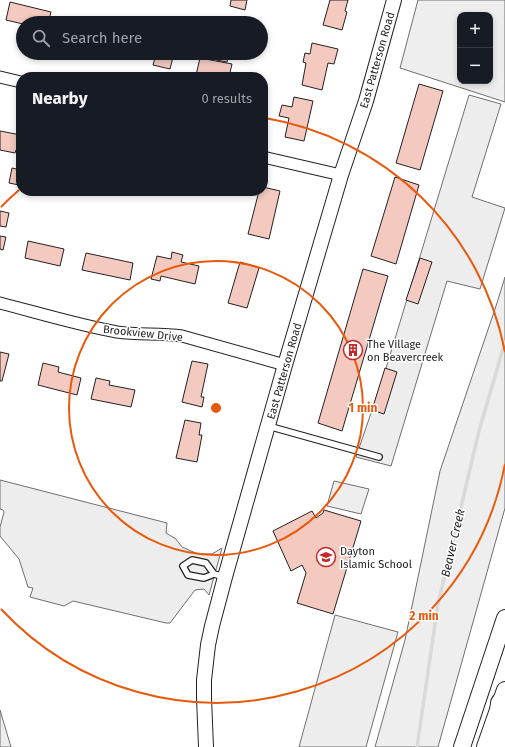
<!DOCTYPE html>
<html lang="en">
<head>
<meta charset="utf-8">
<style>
  :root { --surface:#171b24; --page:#242831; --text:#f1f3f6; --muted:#9ea1a6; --line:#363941 }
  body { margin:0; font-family:"Fira Sans",sans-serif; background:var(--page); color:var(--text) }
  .controls { position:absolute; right:12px; top:12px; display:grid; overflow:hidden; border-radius:8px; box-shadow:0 2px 6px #0003 }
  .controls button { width:36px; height:36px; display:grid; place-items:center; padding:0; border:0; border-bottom:1px solid var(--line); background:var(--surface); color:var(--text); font:20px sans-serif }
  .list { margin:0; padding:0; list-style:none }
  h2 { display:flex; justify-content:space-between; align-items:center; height:52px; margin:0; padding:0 16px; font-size:17px }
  h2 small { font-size:13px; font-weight:400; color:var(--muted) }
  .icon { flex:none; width:22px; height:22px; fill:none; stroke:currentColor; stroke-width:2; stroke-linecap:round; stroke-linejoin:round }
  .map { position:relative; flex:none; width:505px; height:747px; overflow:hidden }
  .search { position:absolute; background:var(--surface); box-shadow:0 2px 6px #0003; left:16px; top:16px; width:252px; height:44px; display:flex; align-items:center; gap:10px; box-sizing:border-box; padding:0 14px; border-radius:22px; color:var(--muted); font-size:15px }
  .panel { position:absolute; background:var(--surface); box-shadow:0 2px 6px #0003; left:16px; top:72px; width:252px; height:124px; border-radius:16px }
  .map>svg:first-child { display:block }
</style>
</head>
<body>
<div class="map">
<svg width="505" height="747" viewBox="0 0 505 747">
  <rect width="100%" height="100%" fill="#fff"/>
  <path fill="#eee" stroke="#6f6f6f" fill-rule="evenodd" d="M418,0H505V102L400,68ZM460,15H490V81H460Z
    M505,277V508L438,747H375L405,640L440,471L496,306Z
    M334,481L369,489L361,514L327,506Z"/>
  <path fill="#ededed" stroke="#6f6f6f" d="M469,95L501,104L472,197L505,208L480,289L447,281L391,466L356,457L371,413L387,365Z
    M0,480L167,523L166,533L176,539L182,547L198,554H212L222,548L209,595L204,589L195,590L170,623H166L73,601L64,606L30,597L33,588L28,587L19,559L0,536V527L4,512L3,510L0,509Z
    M335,615L398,632L366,747H299Z
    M0,710L11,747H0Z"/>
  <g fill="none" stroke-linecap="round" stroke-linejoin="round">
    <path stroke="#d9d9d9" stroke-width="3.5" d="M417,747L438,604L479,431L505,342"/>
  </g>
  <path fill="#f3c9c0" stroke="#222" d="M231,0H247L245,10L230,6Z
    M330,0H348L345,11L347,12L342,30L323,25Z
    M10,2L51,12L48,23H23V24L6,20Z
    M312,43L338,49L334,64L328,63L322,90L302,85L306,63L303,62L305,53L310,54Z
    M135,53H174L170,69L153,65L155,58Z
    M218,54L228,56L227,62L216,60Z
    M200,58L232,64L229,77H204L196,75Z
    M419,84L443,91L420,170L396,163Z
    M294,97L313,101L304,141L285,137L289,118L279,116L282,105L292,107Z
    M0,131L21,135V151L16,150L15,153L0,150Z
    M12,168L21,170L19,185L9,183Z
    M395,177L419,185L396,264L371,256Z
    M263,187L280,191L269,239L248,234L259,191H263Z
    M0,211L9,213L6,227L0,226Z
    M0,236L6,237L3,250L0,249Z
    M28,241L64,249L60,266L25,258Z
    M172,252L183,255L181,262L199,266L195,284L161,276L160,281L151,279L157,256L171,259Z
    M86,253L133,263L130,280L82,270Z
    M420,258L432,262L418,304L406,300Z
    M240,262L259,268L247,308L228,303Z
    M363,269L388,276L342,431L318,423Z
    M0,352L9,354L2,381H0Z
    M192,361L208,364L201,397H204L202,407L182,402Z
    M43,363L59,367L58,372L81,378L77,395L38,385Z
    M385,368L397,372L384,414L372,410Z
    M96,378L110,381L109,385L135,390L131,407L91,399Z
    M185,420L201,423L199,435H202L197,462L176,458Z
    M324,510L361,521L333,614L297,603L306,573L302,565L291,571L273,531L312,511L316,518L323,513Z"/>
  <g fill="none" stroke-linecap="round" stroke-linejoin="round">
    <defs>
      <path id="service" d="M268,426L379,457
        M214,574L206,563L192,560L183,566L188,575L204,578L214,574L225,577"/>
      <path id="minor" d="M0,77L21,82
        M263,157L341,175
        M0,303C39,313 78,325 117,332C138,335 160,333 182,336L285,365"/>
      <path id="tertiary" d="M206,747L204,698V680L208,645L212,626L225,577L285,365L341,175L366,101L394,0"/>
      <path id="secondary" d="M462,747L505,618
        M485,747L505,690"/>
      <path id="motorway" d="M496,747L501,703"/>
    </defs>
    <use href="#service" stroke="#222" stroke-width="8"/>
    <use href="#minor" stroke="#222" stroke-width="13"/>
    <use href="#tertiary" stroke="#222" stroke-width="16"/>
    <use href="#secondary" stroke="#222" stroke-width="18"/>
    <use href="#motorway" stroke="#222" stroke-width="22"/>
    <use href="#service" stroke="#fff" stroke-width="5.5"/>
    <use href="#minor" stroke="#fff" stroke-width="11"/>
    <use href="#tertiary" stroke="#fff" stroke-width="14"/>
    <use href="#secondary" stroke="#fff" stroke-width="16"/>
    <use href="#motorway" stroke="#fff" stroke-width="20"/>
  </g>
  <g fill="none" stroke="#e8590c" stroke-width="2">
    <circle cx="216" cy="408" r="147"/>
    <path d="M505 464A294 294 0 0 1 1 609M1 207A294 294 0 0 1 19 190M265 118A294 294 0 0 1 505 352"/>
  </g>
  <defs>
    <symbol id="building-ring" viewBox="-11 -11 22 22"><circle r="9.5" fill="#fff" stroke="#c62828" stroke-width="1.5"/><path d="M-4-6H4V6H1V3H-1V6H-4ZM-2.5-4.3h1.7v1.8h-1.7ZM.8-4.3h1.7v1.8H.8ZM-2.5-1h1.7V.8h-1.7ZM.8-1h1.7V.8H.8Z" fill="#c62828"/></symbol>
    <symbol id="school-ring" viewBox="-11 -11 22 22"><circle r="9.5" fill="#fff" stroke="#c62828" stroke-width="1.5"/><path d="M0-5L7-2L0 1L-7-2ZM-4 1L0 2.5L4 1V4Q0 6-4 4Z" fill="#c62828"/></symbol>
  </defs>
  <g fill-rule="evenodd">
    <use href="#building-ring" x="342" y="339" width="22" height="22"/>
    <use href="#school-ring" x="315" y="546" width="22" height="22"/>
  </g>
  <g text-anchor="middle" stroke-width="3" stroke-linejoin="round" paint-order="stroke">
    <g font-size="11" fill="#222" stroke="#fff">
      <text transform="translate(377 60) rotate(-74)" y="4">East Patterson Road</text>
      <text transform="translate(143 333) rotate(6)" y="4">Brookview Drive</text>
      <text transform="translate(284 371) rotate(-74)" y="4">East Patterson Road</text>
    </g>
    <g font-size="11" fill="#222" stroke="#fff" text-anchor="start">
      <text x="367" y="348">The Village<tspan x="367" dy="13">on Beavercreek</tspan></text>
      <text x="340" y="555">Dayton<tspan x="340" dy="13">Islamic School</tspan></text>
    </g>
    <g font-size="12" font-style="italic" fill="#222" stroke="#fff">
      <text transform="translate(453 543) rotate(-77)" y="4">Beaver Creek</text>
    </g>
  </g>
  <circle cx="216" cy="408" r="6" fill="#e8590c" stroke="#fff" stroke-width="2"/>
  <g font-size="12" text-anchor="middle" font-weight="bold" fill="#e8590c" stroke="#fff" stroke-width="3" stroke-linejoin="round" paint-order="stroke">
    <text x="363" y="412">1 min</text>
    <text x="424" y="620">2 min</text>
  </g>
</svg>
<div class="controls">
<button>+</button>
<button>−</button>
</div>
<div class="search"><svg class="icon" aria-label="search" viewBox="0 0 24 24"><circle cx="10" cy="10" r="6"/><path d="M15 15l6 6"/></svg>Search here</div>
<section class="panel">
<h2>Nearby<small>0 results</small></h2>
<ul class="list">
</ul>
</section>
</div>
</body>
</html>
